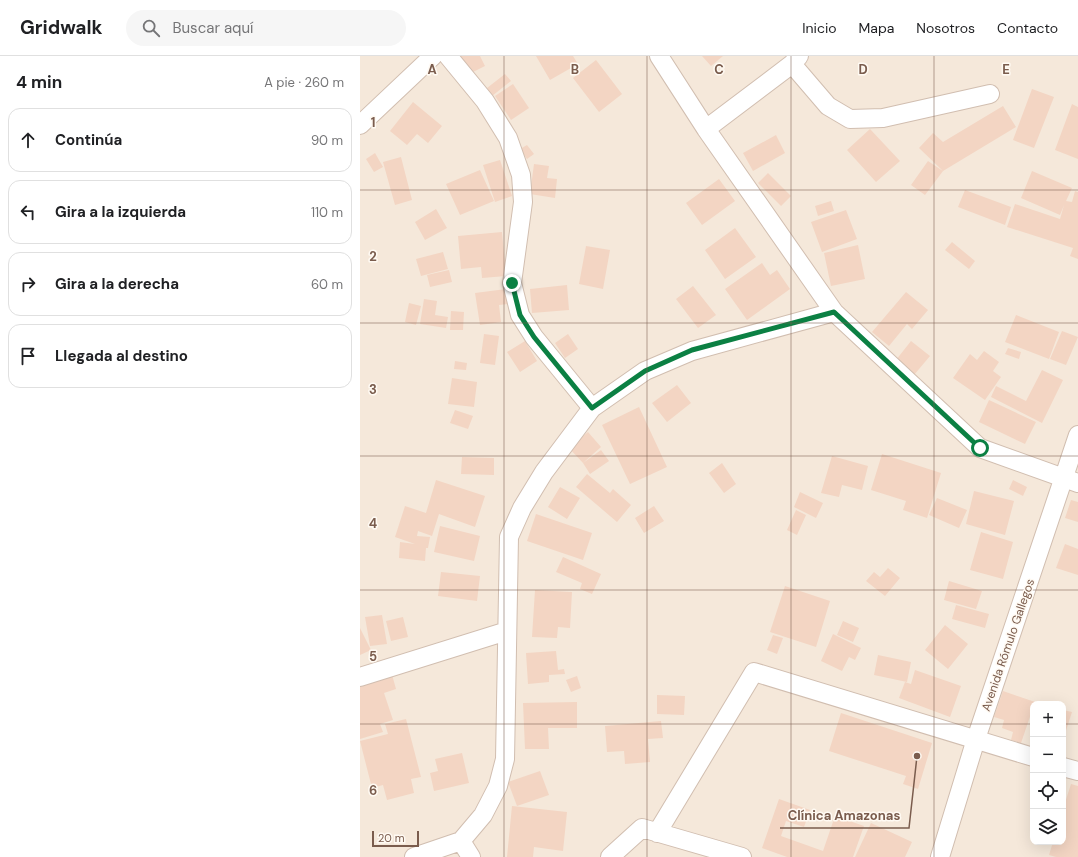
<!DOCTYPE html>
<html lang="es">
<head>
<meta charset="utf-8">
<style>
  :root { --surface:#fff; --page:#f6f6f6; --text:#202124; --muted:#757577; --line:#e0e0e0 }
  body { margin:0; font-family:"DM Sans",sans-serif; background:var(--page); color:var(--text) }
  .controls { position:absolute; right:12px; bottom:12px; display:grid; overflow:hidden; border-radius:8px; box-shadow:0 4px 16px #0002 }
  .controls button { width:36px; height:36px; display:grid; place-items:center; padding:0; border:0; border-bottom:1px solid var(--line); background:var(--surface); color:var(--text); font:20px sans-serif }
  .scale { position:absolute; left:12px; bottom:10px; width:47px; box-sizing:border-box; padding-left:4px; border:2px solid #7a5c4d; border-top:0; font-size:11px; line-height:14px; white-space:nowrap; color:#7a5c4d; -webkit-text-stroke:3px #fffaf3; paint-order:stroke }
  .stop { position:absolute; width:12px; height:12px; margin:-9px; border:3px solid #0b8043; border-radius:50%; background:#fff }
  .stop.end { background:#0b8043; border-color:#fff; box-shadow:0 1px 4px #0008 }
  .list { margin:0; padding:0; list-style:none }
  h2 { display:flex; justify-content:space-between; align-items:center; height:52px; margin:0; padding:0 16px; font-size:17px }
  h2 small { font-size:13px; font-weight:400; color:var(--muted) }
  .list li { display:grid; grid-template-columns:26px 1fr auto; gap:12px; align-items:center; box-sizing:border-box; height:64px; margin:0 8px 8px; padding:0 8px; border:1px solid var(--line); border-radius:12px }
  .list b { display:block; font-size:15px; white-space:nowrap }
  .list em { font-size:13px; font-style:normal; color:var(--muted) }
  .icon { flex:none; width:22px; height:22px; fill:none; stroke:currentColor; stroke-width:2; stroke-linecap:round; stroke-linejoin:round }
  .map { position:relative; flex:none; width:718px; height:801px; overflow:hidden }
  header { display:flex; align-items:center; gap:24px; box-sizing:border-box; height:56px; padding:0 20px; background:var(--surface); border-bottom:1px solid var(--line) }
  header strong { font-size:19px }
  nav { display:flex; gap:22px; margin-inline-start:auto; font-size:14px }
  .search { width:280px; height:36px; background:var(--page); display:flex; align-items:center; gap:10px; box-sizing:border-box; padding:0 14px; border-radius:22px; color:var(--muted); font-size:15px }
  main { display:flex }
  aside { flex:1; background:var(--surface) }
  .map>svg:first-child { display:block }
</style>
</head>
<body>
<header>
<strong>Gridwalk</strong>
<div class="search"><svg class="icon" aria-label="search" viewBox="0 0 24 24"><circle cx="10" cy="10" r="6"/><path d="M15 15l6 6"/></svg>Buscar aquí</div>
<nav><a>Inicio</a><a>Mapa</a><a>Nosotros</a><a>Contacto</a></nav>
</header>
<main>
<aside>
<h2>4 min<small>A pie · 260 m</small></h2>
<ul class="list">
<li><svg class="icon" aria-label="ahead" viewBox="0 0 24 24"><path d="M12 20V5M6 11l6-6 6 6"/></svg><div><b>Continúa</b></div><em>90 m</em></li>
<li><svg class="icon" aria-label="left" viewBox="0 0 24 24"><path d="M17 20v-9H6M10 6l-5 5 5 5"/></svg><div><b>Gira a la izquierda</b></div><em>110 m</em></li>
<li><svg class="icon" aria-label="right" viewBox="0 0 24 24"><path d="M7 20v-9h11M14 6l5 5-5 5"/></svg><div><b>Gira a la derecha</b></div><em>60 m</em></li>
<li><svg class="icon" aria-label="arrive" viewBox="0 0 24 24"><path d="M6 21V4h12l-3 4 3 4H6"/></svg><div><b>Llegada al destino</b></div></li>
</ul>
</aside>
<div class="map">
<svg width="718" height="801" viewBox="0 0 718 801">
  <rect width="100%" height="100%" fill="#fdf6ec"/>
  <path fill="#f5e8da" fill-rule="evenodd" d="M0,0H718V801H0ZM673,648H703V786H673Z"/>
  <path fill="#f3d5c3" d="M100,0H120L125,10L109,18Z
    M176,0H213L218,8L190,24Z
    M342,0H363L351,10Z
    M236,4L262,38L239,56L213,22Z
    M145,18L151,25L132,40L127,32Z
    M153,28L169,52L151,64L135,40Z
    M672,33L694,41L674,92L653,84Z
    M53,46L82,70L68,87L57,78L47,89L30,75Z
    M712,48L718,51V103L695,94Z
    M643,50L656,71L583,115L565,139L551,129L568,105L583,115L559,92L573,77L583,86Z
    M510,73L540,105L516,126L487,94Z
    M416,79L425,97L393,115L383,97Z
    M167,89L174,98L167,103L160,93Z
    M15,97L23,111L14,116L6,103Z
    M41,101L52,144L35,149L23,106Z
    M140,104L152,140L135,146L123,109Z
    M174,108L189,110L187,122L197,123L195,142L170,138Z
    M120,114L134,145L100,159L86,128Z
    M672,115L712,132L706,145L712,146L715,135L718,136V203L710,200L713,192L647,171L655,148L700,163L704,149L700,159L661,142Z
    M408,117L431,140L421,150L398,127Z
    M359,123L375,145L342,169L326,147Z
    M605,134L651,151L645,169L598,151Z
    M471,145L474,155L458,160L455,150Z
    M76,153L87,172L65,184L55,166Z
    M486,154L497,183L462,196L451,166Z
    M375,172L396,201L365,223L345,194Z
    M142,176L146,220L122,222L121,211L101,213L98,180Z
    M592,186L615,205L609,213L585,194Z
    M498,189L505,223L471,230L464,197Z
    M226,190L250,194L243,233L219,228Z
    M83,196L88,213L61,220L56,203Z
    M402,207L410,219L417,214L430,233L387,264L365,233Z
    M89,214L92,226L70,231L67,219Z
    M207,229L209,254L172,257L170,233Z
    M333,230L356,259L338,272L316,243Z
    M146,233L148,248L139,249L141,266L120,269L115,237Z
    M546,236L568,254L552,273L547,268L529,290L512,276Z
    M64,243L77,245L75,259L88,261L86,272L60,268Z
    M49,247L61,250L56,269L45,266Z
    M91,255L104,256L103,274H90Z
    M656,259L699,276L689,303L645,286Z
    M702,275L718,281L706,309L690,303Z
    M124,278L139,280L135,309L120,307Z
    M208,278L218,293L205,302L195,287Z
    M165,285L177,305L160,316L147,296Z
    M551,285L570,300L554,319L536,304Z
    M648,292L661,296L659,303L645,298Z
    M624,295L639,306L633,315L641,321L625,344L593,322L610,298L617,304Z
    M95,305L107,307L106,314L94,313Z
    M682,314L703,324L682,367L631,341L636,330L666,345Z
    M92,322L117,326L114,351L88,348Z
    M317,329L331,347L307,366L292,347Z
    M629,344L676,366L665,388L619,366Z
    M279,351L307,411L270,428L242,369Z
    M95,354L113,360L108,373L90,367Z
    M228,376L241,391L223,407L209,392Z
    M241,394L249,405L230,418L223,407Z
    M522,398L581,417L567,462L543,454L546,445L511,434Z
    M472,400L508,410L502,434L482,429L479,441L461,437Z
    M102,401L134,402V419L101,418Z
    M362,407L376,428L364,437L349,417Z
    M227,418L250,437L253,433L271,449L257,466L216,431Z
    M76,424L125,440L115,471L79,458L72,480L58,475L57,480L70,481L68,492H66L65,505L39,502L40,486L55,488L35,481L45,450L66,457Z
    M653,424L667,431L663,440L649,433Z
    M200,431L220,442L207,463L188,451Z
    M614,435L654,445L645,479L606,468Z
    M440,436L463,447L456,462L434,451Z
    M577,442L607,454L599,472L569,459Z
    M711,444L718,446V466L705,462Z
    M294,450L304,465L284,477L275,462Z
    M436,454L446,459L437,479L427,474Z
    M176,458L232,477L223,504L167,485Z
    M80,470L120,480L114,505L74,496Z
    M621,476L653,486L643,523L610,514Z
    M705,488L718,493V519L696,512Z
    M203,501L241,518L232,538L220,533L222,527L196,516Z
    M528,512L540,522L525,540L506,525L514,516L520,521Z
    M81,516L120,520L117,545L78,540Z
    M589,525L622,535L616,553L584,544Z
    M425,530L470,545L456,591L410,576Z
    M175,534L212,536L210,572L198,571L197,582L172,581Z
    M596,549L629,558L625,572L592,563Z
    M22,559L27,588L10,590L5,561Z
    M43,561L48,581L31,585L26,565Z
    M483,565L499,572L493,586L477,579Z
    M585,569L608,588L588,613L565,594Z
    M0,572L11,594L0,599Z
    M473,578L501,592L495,604L489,601L482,615L461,605Z
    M413,579L423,582L417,598L407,594Z
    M196,595L198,614L204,613L205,618L189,619V626L168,628L166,597Z
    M518,599L551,606L547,626L514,619Z
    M555,614L601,630L590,661L539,642L545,626L551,628Z
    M31,615L36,633L24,637L33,664L20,668L23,676L0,683V624Z
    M217,620L221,632L211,636L206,624Z
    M643,635L675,646L661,687L651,684L653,676L642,672L644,664L634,661Z
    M297,639L325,640L324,659L297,658Z
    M217,646V672H188L189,693H165L163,647Z
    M703,654L712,656L703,684Z
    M481,657L572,687L558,733L543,728L546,720L469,695Z
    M46,663L61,721L51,723L54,737L27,744L23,729L12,732L0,685L28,678L25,668Z
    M301,665L303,682L288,683L290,706L265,708L264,695L247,696L245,670Z
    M102,697L109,727L74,735L70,717L78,715L75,703Z
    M180,715L189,739L157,750L148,726Z
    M711,728L718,730V801H696L689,799L693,786H703V753Z
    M419,743L450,754L444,771L426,765L421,780L463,795L475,760L504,770L493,801H427L402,792Z
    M152,750L207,756L203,795L174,791L173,801H147Z
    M511,767L552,786L545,801H495Z"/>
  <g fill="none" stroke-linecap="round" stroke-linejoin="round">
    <defs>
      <path id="street" d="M88,0L125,45L148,82L161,119L163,146L152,227L160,259L174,281L232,352
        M299,0L346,73L474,256L620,392L718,427
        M432,8L468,50L490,63L523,62L630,38
        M0,69L73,0
        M346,73L432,8L439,0
        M0,621L147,575
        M703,711L718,715
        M297,777L394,616L673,701
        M101,785L111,801
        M54,801L101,785L123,759L138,730L145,703L149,481L162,452L184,416L232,352L285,315L332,295L474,256
        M250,801L282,772L382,801
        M580,801L616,683L718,379"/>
    </defs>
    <use href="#street" stroke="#d1beb0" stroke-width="20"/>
    <use href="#street" stroke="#fff" stroke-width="18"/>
  </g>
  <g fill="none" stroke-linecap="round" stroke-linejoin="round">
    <path stroke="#0b8043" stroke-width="5" d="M152,227L160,259L174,281L232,352L285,315L332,294L474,256L620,392"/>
  </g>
  <path fill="none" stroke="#7a5c4d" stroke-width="1" stroke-opacity="0.55" d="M144,0V801M287,0V801M431,0V801M574,0V801M0,134H718M0,267H718M0,400H718M0,534H718M0,668H673M703,668H718"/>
  <g text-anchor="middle" stroke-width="3" stroke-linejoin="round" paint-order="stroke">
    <g font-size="12" fill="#7a5c4d" stroke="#fffaf3">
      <text transform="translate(648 589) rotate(-71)" y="4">Avenida Rómulo Gallegos</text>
    </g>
  </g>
  <g font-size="13" text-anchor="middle" font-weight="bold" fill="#7a5c4d" stroke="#fffaf3" stroke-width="3" stroke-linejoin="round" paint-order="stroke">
    <text x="72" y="18">A</text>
    <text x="215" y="18">B</text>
    <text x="359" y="18">C</text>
    <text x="503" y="18">D</text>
    <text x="646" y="18">E</text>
    <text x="13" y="71">1</text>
    <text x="13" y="205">2</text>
    <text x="13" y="338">3</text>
    <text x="13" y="472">4</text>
    <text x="13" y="605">5</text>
    <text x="13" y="739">6</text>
  </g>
  <path fill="none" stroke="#7a5c4d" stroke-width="1.5" d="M557 700L549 772H420"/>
  <circle fill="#7a5c4d" stroke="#fffaf3" stroke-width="1.5" cx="557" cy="700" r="4"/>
  <g font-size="13" text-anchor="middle" font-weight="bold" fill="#7a5c4d" stroke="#fffaf3" stroke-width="3" stroke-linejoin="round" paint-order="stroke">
    <text x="484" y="764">Clínica Amazonas</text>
  </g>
</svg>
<div class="controls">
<button>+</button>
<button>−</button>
<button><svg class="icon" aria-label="locate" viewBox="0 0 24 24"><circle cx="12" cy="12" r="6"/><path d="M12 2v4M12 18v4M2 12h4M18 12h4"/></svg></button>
<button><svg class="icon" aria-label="layers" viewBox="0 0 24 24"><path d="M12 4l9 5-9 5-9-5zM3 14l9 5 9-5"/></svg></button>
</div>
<div class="scale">20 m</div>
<div class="stop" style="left:620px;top:392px"></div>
<div class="stop end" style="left:152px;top:227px"></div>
</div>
</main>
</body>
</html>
